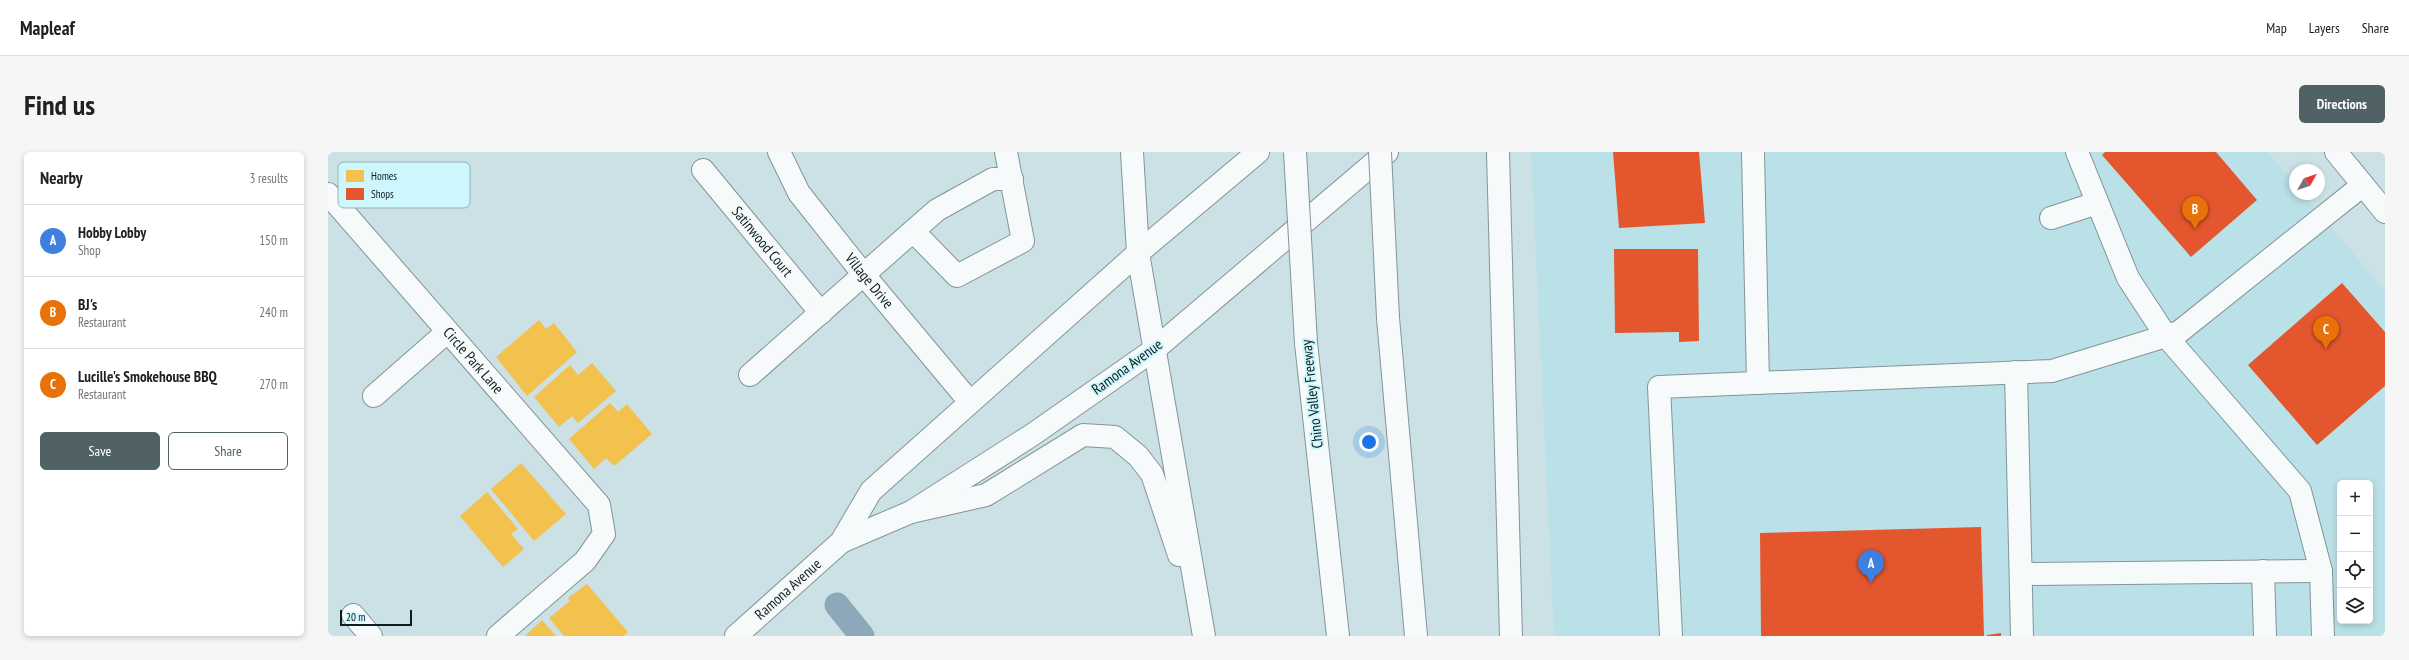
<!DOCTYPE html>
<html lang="en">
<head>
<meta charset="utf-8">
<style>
  :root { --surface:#fff; --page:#f6f6f6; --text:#202124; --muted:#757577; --line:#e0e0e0; --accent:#506266 }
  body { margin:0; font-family:"PT Sans Narrow",sans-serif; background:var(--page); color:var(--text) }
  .controls { position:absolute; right:12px; bottom:12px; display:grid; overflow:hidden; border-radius:6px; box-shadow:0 2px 6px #0003 }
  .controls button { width:36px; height:36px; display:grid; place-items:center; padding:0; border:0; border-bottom:1px solid var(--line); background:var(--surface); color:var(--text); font:20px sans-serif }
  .compass { position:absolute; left:1961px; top:12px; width:36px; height:36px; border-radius:50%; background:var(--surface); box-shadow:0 2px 6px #0003; rotate:50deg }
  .scale { position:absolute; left:12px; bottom:10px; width:72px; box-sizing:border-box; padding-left:4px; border:2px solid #0e1e21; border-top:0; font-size:11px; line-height:14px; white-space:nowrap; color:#0e1e21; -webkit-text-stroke:3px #cdf7fd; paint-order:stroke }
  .you { position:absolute; left:1041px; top:290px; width:14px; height:14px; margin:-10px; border:3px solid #fff; border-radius:50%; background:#1a73e8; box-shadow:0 0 0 6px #1a73e833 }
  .badge { display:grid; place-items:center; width:26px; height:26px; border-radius:50%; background:var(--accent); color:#fff; font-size:13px; font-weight:700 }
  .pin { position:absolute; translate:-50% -33px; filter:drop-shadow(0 1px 2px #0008) }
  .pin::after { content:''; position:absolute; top:21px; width:14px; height:12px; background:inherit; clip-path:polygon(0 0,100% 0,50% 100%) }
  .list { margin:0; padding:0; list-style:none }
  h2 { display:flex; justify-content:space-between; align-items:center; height:52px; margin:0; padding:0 16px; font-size:17px }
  h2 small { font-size:13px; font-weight:400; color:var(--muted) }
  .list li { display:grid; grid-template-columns:26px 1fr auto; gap:12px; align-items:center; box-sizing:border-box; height:72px; padding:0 16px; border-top:1px solid var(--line) }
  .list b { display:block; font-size:15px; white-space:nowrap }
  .list p { margin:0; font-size:13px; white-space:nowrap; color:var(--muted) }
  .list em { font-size:13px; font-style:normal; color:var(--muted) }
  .actions { display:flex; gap:8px; padding:12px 16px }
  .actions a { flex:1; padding:9px 0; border:1px solid var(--accent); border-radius:6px; text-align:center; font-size:14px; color:var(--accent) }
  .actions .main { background:var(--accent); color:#fff }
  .icon { flex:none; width:22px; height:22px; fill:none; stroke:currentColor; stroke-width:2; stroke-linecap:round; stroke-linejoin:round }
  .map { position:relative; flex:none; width:2057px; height:484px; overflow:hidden; border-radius:6px }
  header { display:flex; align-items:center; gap:24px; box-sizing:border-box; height:56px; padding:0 20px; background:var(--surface); border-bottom:1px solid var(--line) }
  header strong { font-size:19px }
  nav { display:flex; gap:22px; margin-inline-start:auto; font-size:14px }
  .intro { display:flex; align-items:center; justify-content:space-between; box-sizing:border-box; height:96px; padding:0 24px }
  h1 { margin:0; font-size:28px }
  .button { padding:10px 18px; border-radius:6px; background:var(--accent); color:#fff; font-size:14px; font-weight:700 }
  main { display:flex; gap:24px; padding:0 24px }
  aside { flex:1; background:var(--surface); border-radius:6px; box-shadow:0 2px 6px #0003 }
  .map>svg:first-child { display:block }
</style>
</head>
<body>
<header>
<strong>Mapleaf</strong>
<nav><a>Map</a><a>Layers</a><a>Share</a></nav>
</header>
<div class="intro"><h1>Find us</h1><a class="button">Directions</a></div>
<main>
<aside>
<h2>Nearby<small>3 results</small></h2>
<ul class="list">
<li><span class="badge" style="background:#3f7fe0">A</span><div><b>Hobby Lobby</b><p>Shop</p></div><em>150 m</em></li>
<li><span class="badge" style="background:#e8710a">B</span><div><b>BJ's</b><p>Restaurant</p></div><em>240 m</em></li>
<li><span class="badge" style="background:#e8710a">C</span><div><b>Lucille's Smokehouse BBQ</b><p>Restaurant</p></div><em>270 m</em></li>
</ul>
<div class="actions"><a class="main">Save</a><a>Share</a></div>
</aside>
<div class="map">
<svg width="2057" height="484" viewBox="0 0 2057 484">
  <rect width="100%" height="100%" fill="#cbe1e5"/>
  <path fill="#bae1e7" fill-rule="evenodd" d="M1203,0H1940L1967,32V42H1975L2057,139V484H1226ZM2012,331H2042V469H2012Z"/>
  <path fill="#f2c14e" d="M211,168L218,177L226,171L249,200L199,244L168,205Z
    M264,211L288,239L250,271L244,264L231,275L206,245L242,213L250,223Z
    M282,251L290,260L299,252L324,282L286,314L278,306L266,317L241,287Z
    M193,311L238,362L206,389L163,337Z
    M159,340L190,377L183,382L196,397L175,415L132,364Z
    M259,432L300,480L296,484H236L221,466L242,449L240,446Z
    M214,468L228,484H197Z"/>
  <path fill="#e4572e" d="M1285,0H1371L1377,71L1291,76Z
    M1777,0H1888L1929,48L1863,105L1774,3Z
    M1286,97H1370L1371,189L1351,190V180L1287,181Z
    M2014,131L2057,180V234L1989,293L1920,213Z
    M1653,375L1656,484H1433L1432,381Z
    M1673,481V484H1659V483Z"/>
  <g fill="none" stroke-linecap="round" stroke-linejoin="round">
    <path stroke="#8da8b8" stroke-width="25" d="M509,453L534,484"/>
    <defs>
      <g id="minor">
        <path id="s1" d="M451,0L471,41L536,123L642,250"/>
        <path d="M678,0L695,89L629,124L585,79L609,58L665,27H684"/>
        <path d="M1425,0L1430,231"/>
        <path d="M1749,0L1800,126L1838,184L1972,339L1993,419L1995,484"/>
        <path id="s2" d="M375,18L493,161"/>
        <path id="s3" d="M0,42L271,353L276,382L257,409L170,484"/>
        <path d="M1723,66L1769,51"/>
        <path d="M1688,220L1694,484"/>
        <path d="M422,223L585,79"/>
        <path d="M46,244L119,180"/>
        <path d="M513,390L583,360L704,283L827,197"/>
        <path d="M1935,419L1937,484"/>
        <path d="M1693,422L1993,419"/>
        <path d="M25,463L43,484"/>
        <path id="s4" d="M408,484L513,390L543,339L810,101"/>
        <path d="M1343,484L1331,235L1724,219L1851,180L2035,33"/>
      </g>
      <path id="major" d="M2008,0L2057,60
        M810,101L930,0
        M827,197L1059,0"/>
      <path id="highway" d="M804,0L810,101L876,484
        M1170,0L1183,484
        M1060,166L1088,484
        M978,191L1010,484
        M583,360L658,343L755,283L787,285L810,304L824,322L851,403"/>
    </defs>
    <use href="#minor" stroke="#839597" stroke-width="24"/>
    <use href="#major" stroke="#839597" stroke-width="24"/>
    <use href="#highway" stroke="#839597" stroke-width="24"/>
    <use href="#minor" stroke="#f7fafb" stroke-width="22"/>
    <use href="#major" stroke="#f7fafb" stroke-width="22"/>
    <use href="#highway" stroke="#f7fafb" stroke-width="22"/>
    <defs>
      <path id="highway-bridge" d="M967,0L978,191
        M1052,0L1060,166"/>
    </defs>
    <use href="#highway-bridge" stroke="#839597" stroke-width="24" stroke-linecap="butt"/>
    <use href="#highway-bridge" stroke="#f7fafb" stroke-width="22"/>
  </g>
  <g text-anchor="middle" stroke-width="4" stroke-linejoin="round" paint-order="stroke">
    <g font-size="15" fill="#0e1e21" stroke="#cdf7fd">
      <text dy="5" stroke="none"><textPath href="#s2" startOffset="93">Satinwood Court</textPath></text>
      <text dy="5" stroke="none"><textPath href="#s1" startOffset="158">Village Drive</textPath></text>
      <text dy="5" stroke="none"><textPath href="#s3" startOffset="221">Circle Park Lane</textPath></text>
      <text transform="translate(799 215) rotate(-36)" y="5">Ramona Avenue</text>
      <text transform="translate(984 242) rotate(-96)" y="5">Chino Valley Freeway</text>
      <text dy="5" stroke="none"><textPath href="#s4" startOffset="70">Ramona Avenue</textPath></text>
    </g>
  </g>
  <rect x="10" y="10" width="132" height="46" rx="6" fill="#cdf7fd" stroke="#94b6bb" stroke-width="1"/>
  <rect x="18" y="18" width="18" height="12" fill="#f2c14e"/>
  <rect x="18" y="36" width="18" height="12" fill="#e4572e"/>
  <g font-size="11" fill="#0e1e21">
    <text x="43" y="28">Homes</text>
    <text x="43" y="46">Shops</text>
  </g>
</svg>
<div class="controls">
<button>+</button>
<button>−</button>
<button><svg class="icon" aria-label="locate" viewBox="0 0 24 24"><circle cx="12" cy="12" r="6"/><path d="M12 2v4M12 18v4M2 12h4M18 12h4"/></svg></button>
<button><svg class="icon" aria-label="layers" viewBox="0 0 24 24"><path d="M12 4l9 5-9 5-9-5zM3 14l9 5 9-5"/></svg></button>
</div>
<svg class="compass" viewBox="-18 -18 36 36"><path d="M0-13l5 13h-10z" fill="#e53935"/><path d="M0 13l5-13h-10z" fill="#757577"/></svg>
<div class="scale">20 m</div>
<div class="you"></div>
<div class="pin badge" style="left:1543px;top:431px;background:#3f7fe0">A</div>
<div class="pin badge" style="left:1867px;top:77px;background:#e8710a">B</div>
<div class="pin badge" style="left:1998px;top:197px;background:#e8710a">C</div>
</div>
</main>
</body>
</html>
